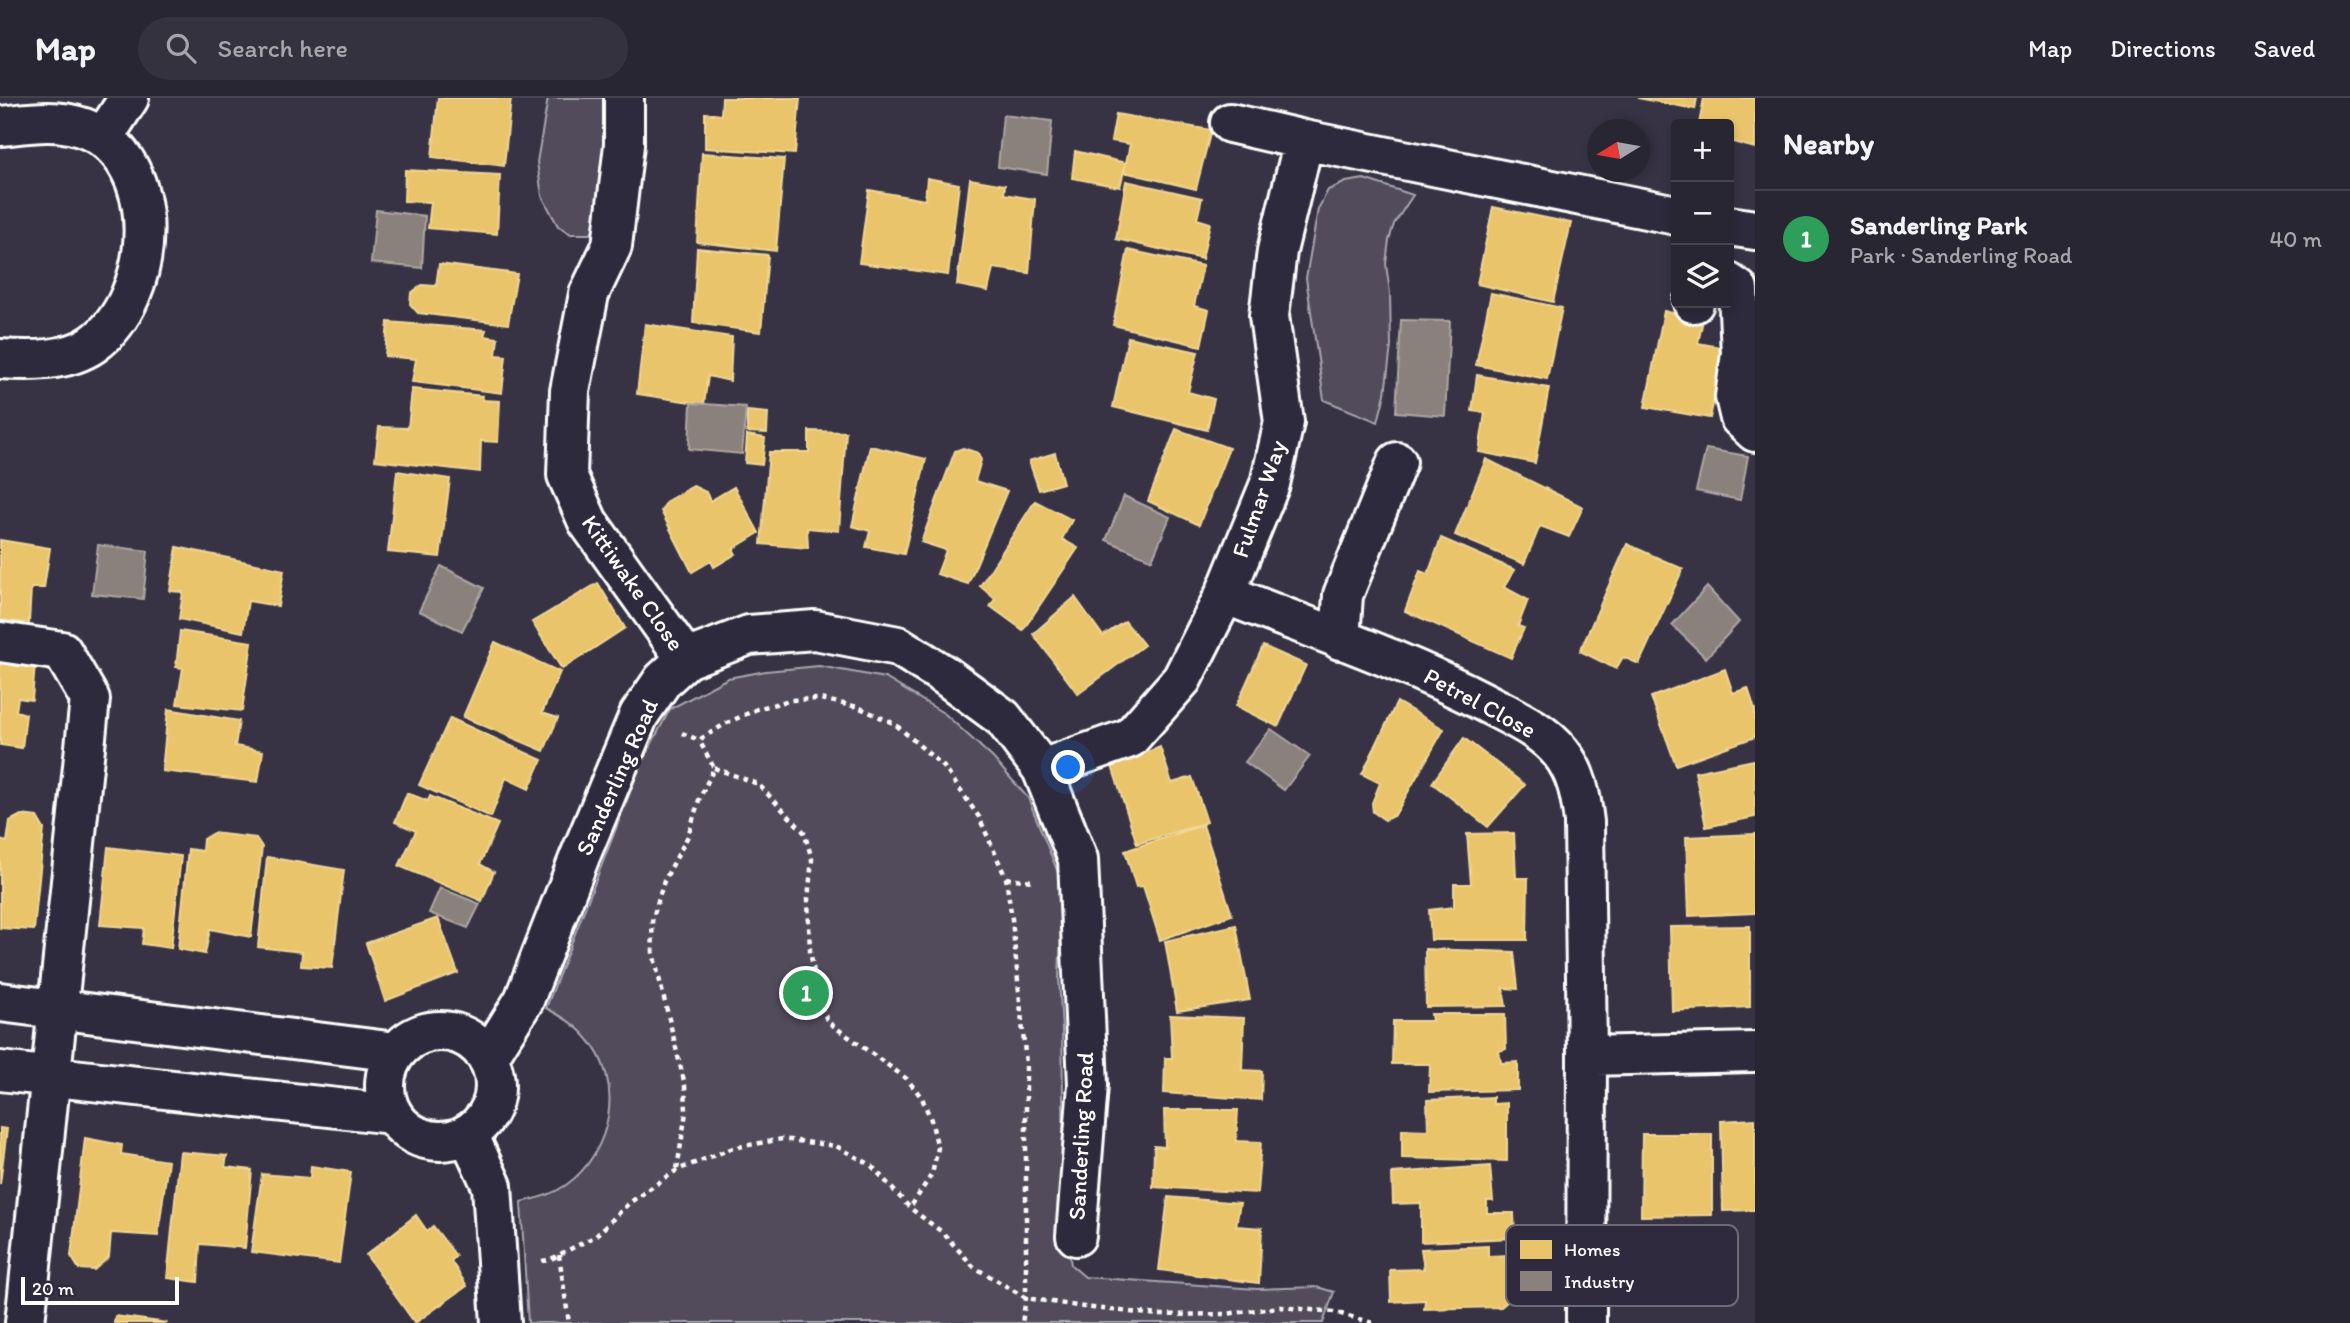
<!DOCTYPE html>
<html lang="en">
<head>
<meta charset="utf-8">
<style>
  :root { --surface:#292634; --page:#353240; --text:#f1f3f6; --muted:#a5a5ac; --line:#45434f; --accent:#ff9aa2 }
  body { margin:0; font-family:Itim,sans-serif; background:var(--page); color:var(--text) }
  .controls { position:absolute; right:21px; top:21px; display:grid; overflow:hidden; border-radius:7px; box-shadow:0 4px 10px #0003 }
  .controls button { width:63px; height:63px; display:grid; place-items:center; padding:0; border:0; border-bottom:2px solid var(--line); background:var(--surface); color:var(--text); font:35px sans-serif }
  .compass { position:absolute; left:1587px; top:21px; width:63px; height:63px; border-radius:50%; background:var(--surface); box-shadow:0 4px 10px #0003; rotate:259deg }
  .scale { position:absolute; left:21px; bottom:18px; width:158px; box-sizing:border-box; padding-left:7px; border:4px solid #fff; border-top:0; font-size:19px; line-height:24px; white-space:nowrap; color:#fff; -webkit-text-stroke:5px #2f2a3d; paint-order:stroke }
  .you { position:absolute; left:1069px; top:670px; width:24px; height:24px; margin:-18px; border:5px solid #fff; border-radius:50%; background:#1a73e8; box-shadow:0 0 0 10px #1a73e833 }
  .badge { display:grid; place-items:center; width:46px; height:46px; border-radius:50%; background:var(--accent); color:#fff; font-size:23px; font-weight:700 }
  .pin { position:absolute; translate:-50% -50%; border:4px solid #fff; box-shadow:0 2px 7px #0006 }
  .list { margin:0; padding:0; list-style:none }
  h2 { display:flex; justify-content:space-between; align-items:center; height:91px; margin:0; padding:0 28px; font-size:30px }
  h2 small { font-size:23px; font-weight:400; color:var(--muted) }
  .list li { display:grid; grid-template-columns:46px 1fr auto; gap:21px; align-items:center; box-sizing:border-box; height:98px; padding:0 28px; border-top:2px solid var(--line) }
  .list b { display:block; font-size:26px; white-space:nowrap }
  .list p { margin:0; font-size:23px; white-space:nowrap; color:var(--muted) }
  .list em { font-size:23px; font-style:normal; color:var(--muted) }
  .icon { flex:none; width:38px; height:38px; fill:none; stroke:currentColor; stroke-width:2; stroke-linecap:round; stroke-linejoin:round }
  .map { position:relative; flex:none; width:1755px; height:1225px; overflow:hidden }
  header { display:flex; align-items:center; gap:42px; box-sizing:border-box; height:98px; padding:0 35px; background:var(--surface); border-bottom:2px solid var(--line) }
  header strong { font-size:33px }
  nav { display:flex; gap:38px; margin-inline-start:auto; font-size:24px }
  .search { width:490px; height:63px; background:var(--page); display:flex; align-items:center; gap:18px; box-sizing:border-box; padding:0 24px; border-radius:38px; color:var(--muted); font-size:26px }
  main { display:flex }
  aside { flex:1; background:var(--surface) }
  .map>svg:first-child { display:block }
</style>
</head>
<body>
<header>
<strong>Map</strong>
<div class="search"><svg class="icon" aria-label="search" viewBox="0 0 24 24"><circle cx="10" cy="10" r="6"/><path d="M15 15l6 6"/></svg>Search here</div>
<nav><a>Map</a><a>Directions</a><a>Saved</a></nav>
</header>
<main>
<div class="map">
<svg width="1755" height="1225" viewBox="0 0 1755 1225">
  <rect width="100%" height="100%" fill="#373345"/>
  <filter id="ink" filterUnits="userSpaceOnUse"><feTurbulence type="fractalNoise" baseFrequency=".0143" numOctaves="2"/><feDisplacementMap in="SourceGraphic" scale="14" xChannelSelector="R" yChannelSelector="G"/><feConvolveMatrix kernelMatrix="1 2 1 2 8 2 1 2 1" color-interpolation-filters="sRGB"/></filter>
  <g filter="url(#ink)">
    <path fill="#514c5c" stroke="#a8a6ae" stroke-width="2" d="M548,0H614L597,122L591,136H571L558,128L542,98L537,64Z
      M1364,81L1413,97L1394,126L1389,142L1386,166L1390,195L1391,248L1385,296L1378,324L1324,302L1306,180L1318,111L1328,92L1346,84Z
      M819,568L885,580L945,616L993,660L1028,700L1063,787L1059,880L1062,932L1065,1128L1071,1167L1085,1179L1257,1191L1317,1189L1334,1194L1323,1225H528L521,1104C537,1101 552,1097 566,1087C612,1054 626,983 586,939C575,926 561,918 546,910L642,664L670,611L728,580L766,573Z"/>
    <path fill="#e9c46a" stroke="#f0d697" stroke-width="2" d="M438,0H511L504,68L432,59Z
      M722,0H800L795,56L705,50V15L721,17Z
      M1638,0H1697L1695,11Z
      M1704,0H1755V50L1729,43V26H1699Z
      M1116,16L1211,32L1196,91L1124,74L1130,46L1111,43Z
      M1075,53L1126,65L1120,89L1072,80Z
      M702,55L784,61L776,153L697,144Z
      M405,72L500,77L497,136L428,130L431,104L404,103Z
      M927,80L959,86L948,177L859,165L869,92L925,102Z
      M970,81L1005,87L1004,96L1035,101L1029,175L993,170L988,193L957,187Z
      M1126,83L1202,100L1197,121L1210,125L1202,161L1116,141Z
      M1493,109L1571,125L1553,204L1477,186Z
      M697,150L768,157L761,234L693,225Z
      M1128,152L1203,168L1194,208L1209,212L1201,248L1113,227Z
      M439,166L517,176L508,226L418,215L410,206L411,195L422,187L436,188Z
      M1491,195L1562,210L1547,281L1476,267Z
      M1664,213L1703,222L1698,245L1725,250L1710,320L1645,309Z
      M388,224L486,232L484,238L498,240L496,257L506,258L502,295L412,284L416,261L385,258Z
      M645,226L732,239L730,283L708,278L704,306L637,296Z
      M1128,239L1198,254L1188,294L1214,301L1207,332L1113,309Z
      M1477,277L1549,290L1535,365L1479,354L1485,315L1472,313Z
      M412,291L483,298L482,302L500,303L498,344L481,343L480,374L375,362L379,329L408,330Z
      M747,313L768,315L767,335L747,334Z
      M1176,331L1229,350L1199,427L1148,403Z
      M809,333L846,334L839,433L807,430L808,450L761,446L769,354H809Z
      M747,337L765,340L762,367L745,365Z
      M870,348L926,361L904,456L866,449L870,433L852,428Z
      M963,350L978,355L981,362L975,383L1007,393L968,486L937,476L946,452L921,444L955,353Z
      M1055,355L1063,385L1039,392L1029,363Z
      M1486,361L1583,409L1569,439L1540,428L1524,466L1455,437Z
      M397,373L450,381L440,459L388,454Z
      M693,388L706,394L710,403L734,389L759,435L733,451L736,456L714,469L711,463L692,474L661,413L667,403Z
      M1035,403L1072,422L1062,441L1078,450L1023,532L990,508L995,501L980,488Z
      M1441,440L1515,472L1504,489L1528,502L1518,528L1524,530L1511,560L1405,513L1420,473L1428,476Z
      M0,442L50,450L44,490H31L29,525L0,522Z
      M1627,446L1683,471L1639,566L1623,559L1616,571L1580,553Z
      M177,449L284,472L278,508L248,503L243,534L179,521L183,494L170,493Z
      M598,485L625,530L562,571L532,524Z
      M1075,499L1103,538L1125,523L1144,547L1078,596L1033,536Z
      M180,533L252,544L242,613L177,606L183,570L176,569Z
      M495,544L560,574L542,615L558,620L544,653L463,619Z
      M1263,548L1306,567L1278,629L1236,608Z
      M0,560L35,566L32,602L18,600L16,613L26,616L22,650L0,647Z
      M1725,571L1733,595L1748,590L1755,612V639L1676,667L1651,599Z
      M1397,604L1444,631L1395,717L1385,722L1373,714L1372,705L1380,685L1362,676Z
      M168,611L239,623L235,648L263,653L258,684L162,673Z
      M450,620L542,662L529,691L506,680L491,719L419,687Z
      M1464,640L1525,687L1488,729L1432,685Z
      M1160,649L1172,685L1192,679L1207,724L1137,746L1112,668Z
      M1754,662L1755,719L1706,729L1695,674Z
      M407,695L428,703L430,698L498,726L480,766L494,774L482,803L399,768L416,733L395,724Z
      M21,717L37,719L44,731L34,832L0,830V742L7,744L10,723Z
      M1203,727L1232,817L1160,842L1143,788L1136,789L1125,753Z
      M213,735L256,740L262,749L251,839L210,831L205,856L178,851L188,751L202,753L203,741Z
      M1514,735L1516,780H1528L1527,842H1431L1429,812L1454,809V786H1471L1467,736Z
      M1755,736V815L1689,818L1686,739Z
      M108,749L181,758L171,850L142,846L144,830L100,827Z
      M267,759L344,772L332,870L301,868L302,854L258,849Z
      M438,820L458,875L385,903L366,845Z
      M1236,827L1250,902L1177,913L1165,843Z
      M1750,828V909L1672,913L1670,829Z
      M1425,851L1514,854L1518,891L1503,890L1506,908L1426,909Z
      M1431,916H1505L1506,951L1499,953L1501,965L1518,964V992L1429,994L1430,966H1392L1393,923H1432Z
      M1170,917L1244,920L1242,972L1262,973L1261,1002L1164,995L1165,960H1172Z
      M1493,999V1006L1507,1005V1063L1402,1060V1031L1428,1032L1427,1002Z
      M1164,1012H1238L1236,1043L1261,1044L1257,1095L1153,1089L1154,1048L1165,1049Z
      M1755,1021V1112L1723,1113L1721,1023Z
      M0,1030L7,1031L0,1086Z
      M1642,1036H1712V1117L1641,1118Z
      M85,1040L122,1047L121,1056L168,1063L158,1138L111,1135L109,1159L94,1172L79,1171L71,1158Z
      M180,1054L227,1058L225,1069L252,1072L245,1150L200,1146L198,1184L167,1180Z
      M311,1068L351,1074L339,1165L251,1154L262,1076L310,1080Z
      M1490,1068L1493,1103H1487V1115H1514L1515,1140L1421,1144V1105L1393,1106L1392,1075Z
      M1168,1099L1240,1105L1236,1128L1262,1130L1259,1185L1159,1172Z
      M416,1117L427,1133L433,1128L456,1158L451,1163L467,1188L415,1225L366,1157Z
      M1488,1148V1158L1510,1157L1515,1197L1501,1209L1424,1211L1425,1202L1391,1204L1390,1172L1424,1171L1421,1151Z
      M115,1218L168,1225H114Z"/>
    <path fill="#8a817c" stroke="#ada7a3" stroke-width="2" d="M1003,17L1052,23L1047,76L998,69Z
      M376,112L425,118L422,170L371,165Z
      M1401,222L1450,223L1445,318L1396,314Z
      M691,305L746,309L742,356L689,351Z
      M1706,351L1748,358L1740,402L1696,393Z
      M1124,398L1170,419L1152,462L1106,442Z
      M98,447L148,453L143,501L92,496Z
      M441,468L484,490L462,533L419,513Z
      M1707,489L1739,524L1706,560L1672,527Z
      M1271,631L1310,658L1284,692L1245,664Z
      M440,790L480,806L468,830L429,815Z"/>
    <g fill="none" stroke-linecap="round" stroke-linejoin="round">
      <defs>
        <path id="minor" d="M624,0V47L612,148L589,196L570,293L567,377L588,424L686,561
          M1230,25L1304,42L1676,117
          M0,28C29,25 56,20 84,30C167,61 157,201 93,246C67,264 30,263 0,261
          M103,40L129,0
          M1729,128L1755,132
          M1729,185L1738,191L1741,256L1735,299L1740,320L1755,334
          M1693,205H1694
          M1225,496C1312,531 1402,561 1486,605C1512,619 1542,631 1561,655C1577,675 1581,699 1584,724L1587,958L1586,1225
          M1340,542L1343,497L1397,364
          M0,544L62,553L90,601L25,1225
          M1042,671L1130,640L1182,581L1225,496L1270,386L1284,324L1269,218L1277,153L1304,42
          M0,904L396,954
          M385 988a55 55 0 1 1 110 0a55 55 0 1 1-110 0Z
          M1587,958L1755,954
          M488,960L524,902L580,758L639,617L663,582L686,561L749,537L815,532L898,548L946,578L1003,620L1042,671L1078,761L1088,987L1076,1138
          M0,973L392,1016
          M468,1036L492,1088L501,1225"/>
      </defs>
      <use href="#minor" stroke="#fff" stroke-width="44"/>
      <path stroke="#fff" stroke-width="4.5" stroke-dasharray="5 5" stroke-linecap="butt" d="M682,635L699,642L725,626L757,611L790,602L820,601L858,609L895,626L944,669L979,719L1006,780L1012,821L1026,966V1200L1022,1225
        M714,670L758,686L804,734L812,761L808,801L810,853L820,906L828,924L907,981L922,1000L931,1022L938,1050L932,1076L910,1110
        M1006,780L1033,783
        M677,1071L686,1014L685,987L653,855L652,823L664,783L688,738L699,702L714,670L699,642
        M559,1157L569,1225
        M542,1163L549,1162L596,1138L629,1105L677,1072L733,1050L782,1041L836,1048L871,1067L910,1110L942,1134L974,1169L1026,1200L1084,1209L1159,1217L1225,1216L1281,1209L1334,1214L1373,1225"/>
      <use href="#minor" stroke="#2f2a3d" stroke-width="38"/>
    </g>
  </g>
  <g text-anchor="middle" stroke-width="7" stroke-linejoin="round" paint-order="stroke">
    <g font-size="24" fill="#fff" stroke="#2f2a3d">
      <text transform="translate(1259 401) rotate(-71)" y="8">Fulmar Way</text>
      <text transform="translate(633 485) rotate(55)" y="8">Kittiwake Close</text>
      <text transform="translate(1480 605) rotate(28)" y="8">Petrel Close</text>
      <text transform="translate(617 679) rotate(-66)" y="8">Sanderling Road</text>
      <text transform="translate(1081 1038) rotate(-87)" y="8">Sanderling Road</text>
    </g>
  </g>
  <rect x="1506" y="1127" width="232" height="81" rx="10" fill="#2f2a3d" stroke="#6d6a77" stroke-width="2"/>
  <rect x="1520" y="1142" width="32" height="19" fill="#e9c46a"/>
  <rect x="1520" y="1173" width="32" height="20" fill="#8a817c"/>
  <g font-size="19" fill="#fff">
    <text x="1564" y="1158">Homes</text>
    <text x="1564" y="1190">Industry</text>
  </g>
</svg>
<div class="controls">
<button>+</button>
<button>−</button>
<button><svg class="icon" aria-label="layers" viewBox="0 0 24 24"><path d="M12 4l9 5-9 5-9-5zM3 14l9 5 9-5"/></svg></button>
</div>
<svg class="compass" viewBox="-18 -18 36 36"><path d="M0-13l5 13h-10z" fill="#e53935"/><path d="M0 13l5-13h-10z" fill="#a5a5ac"/></svg>
<div class="scale">20 m</div>
<div class="you"></div>
<div class="pin badge" style="left:806px;top:895px;background:#2e9e5b">1</div>
</div>
<aside>
<h2>Nearby<small></small></h2>
<ul class="list">
<li><span class="badge" style="background:#2e9e5b">1</span><div><b>Sanderling Park</b><p>Park · Sanderling Road</p></div><em>40 m</em></li>
</ul>
</aside>
</main>
</body>
</html>
